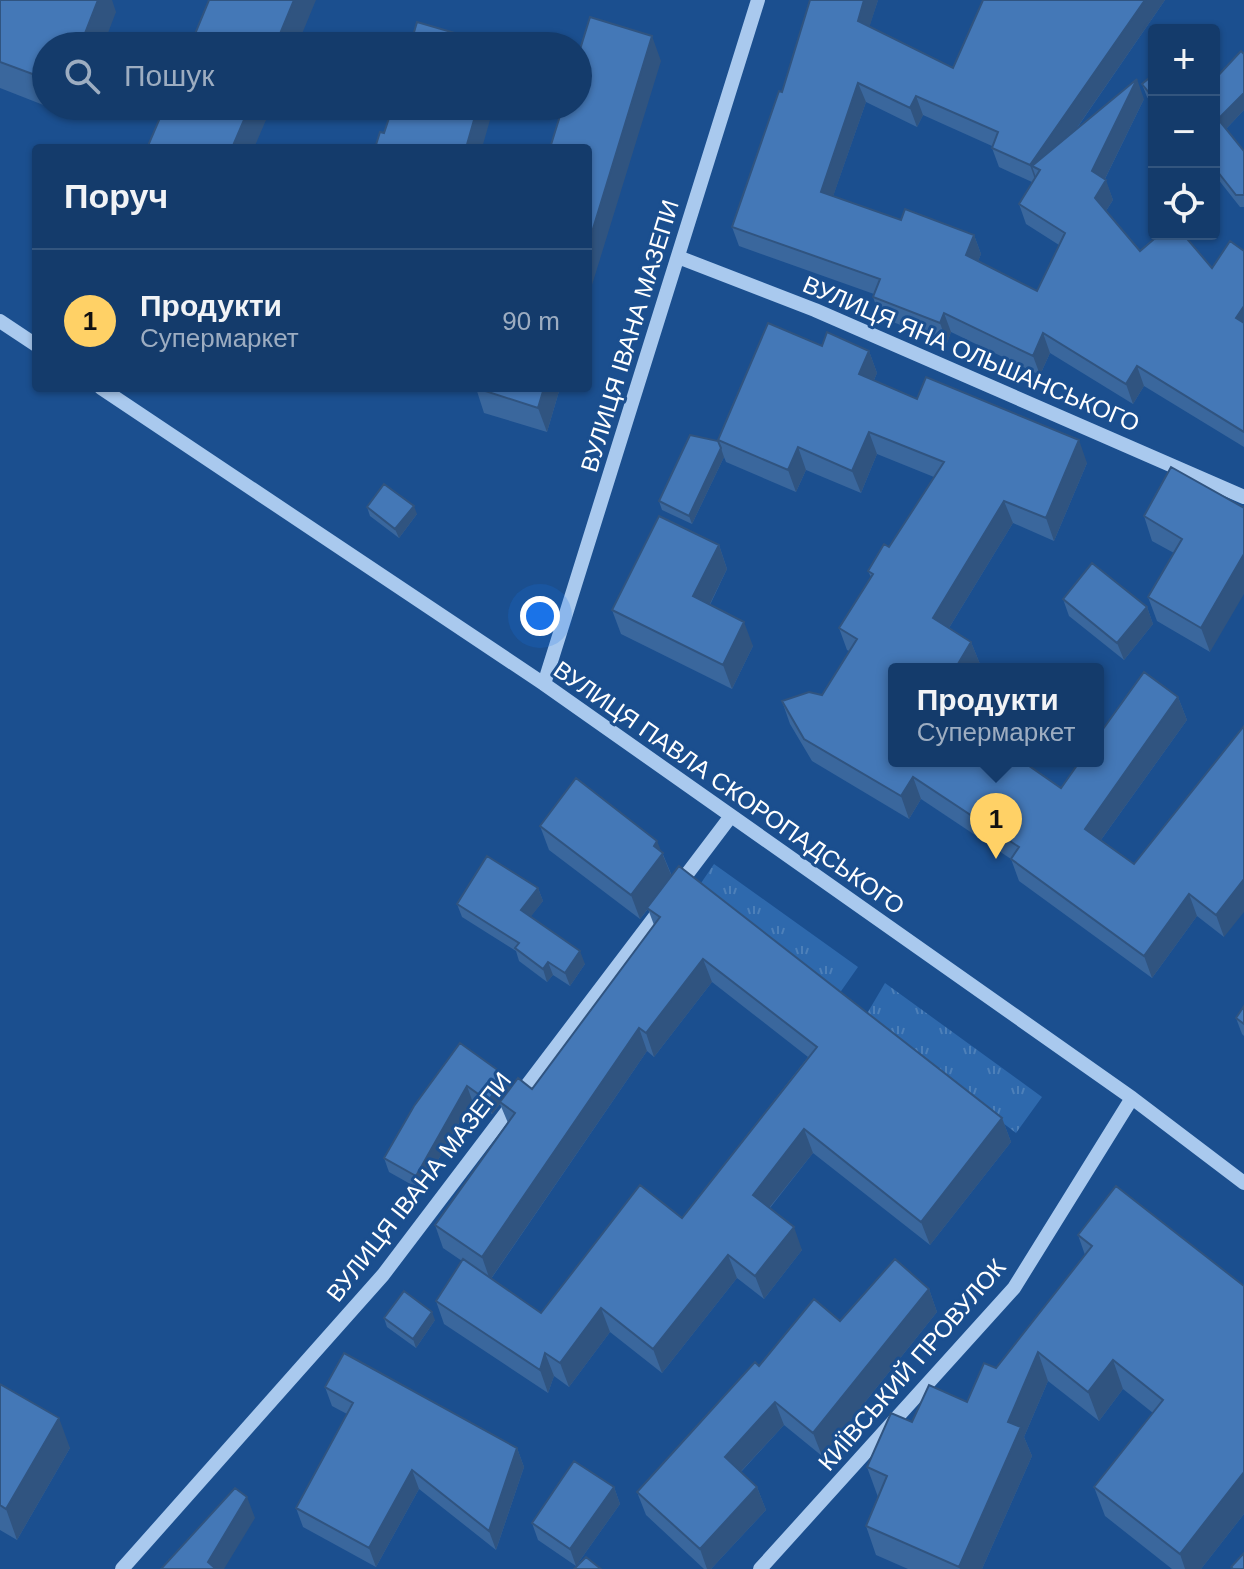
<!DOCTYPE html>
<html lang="uk">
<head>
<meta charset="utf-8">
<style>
  :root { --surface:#143b6b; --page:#214673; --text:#f1f3f6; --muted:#9dadc1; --line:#33557e; --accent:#ffd166 }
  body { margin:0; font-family:Arial,sans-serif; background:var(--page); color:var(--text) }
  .controls { position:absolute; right:24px; top:24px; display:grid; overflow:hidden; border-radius:8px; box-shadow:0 2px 6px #0004 }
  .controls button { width:72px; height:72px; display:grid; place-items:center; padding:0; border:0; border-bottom:2px solid var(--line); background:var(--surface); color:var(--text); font:40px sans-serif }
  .you { position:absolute; left:540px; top:616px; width:28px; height:28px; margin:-20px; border:6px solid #fff; border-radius:50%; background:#1a73e8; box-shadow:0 0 0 12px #1a73e833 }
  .badge { display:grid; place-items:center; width:52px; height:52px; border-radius:50%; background:var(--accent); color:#111; font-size:26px; font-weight:700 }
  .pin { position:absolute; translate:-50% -66px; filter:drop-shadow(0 2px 4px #0008) }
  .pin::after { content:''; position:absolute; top:42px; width:28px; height:24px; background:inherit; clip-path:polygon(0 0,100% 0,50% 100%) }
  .popup { position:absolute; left:888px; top:663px; width:216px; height:104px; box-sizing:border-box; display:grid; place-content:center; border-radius:8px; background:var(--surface); filter:drop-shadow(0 2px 6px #0005); font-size:26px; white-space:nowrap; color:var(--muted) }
  .popup b { font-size:30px; color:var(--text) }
  .popup::after { content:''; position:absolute; left:50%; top:100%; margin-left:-16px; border:16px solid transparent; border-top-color:var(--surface) }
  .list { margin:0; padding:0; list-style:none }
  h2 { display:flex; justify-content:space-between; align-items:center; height:104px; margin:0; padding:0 32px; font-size:34px }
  h2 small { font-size:26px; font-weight:400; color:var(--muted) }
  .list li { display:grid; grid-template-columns:52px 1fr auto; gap:24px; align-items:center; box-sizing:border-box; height:144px; padding:0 32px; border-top:2px solid var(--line) }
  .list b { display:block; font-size:30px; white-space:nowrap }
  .list p { margin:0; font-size:26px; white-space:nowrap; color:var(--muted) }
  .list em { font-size:26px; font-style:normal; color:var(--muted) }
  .icon { flex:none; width:44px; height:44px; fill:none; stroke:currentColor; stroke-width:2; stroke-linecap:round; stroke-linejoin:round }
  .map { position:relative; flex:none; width:1244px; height:1569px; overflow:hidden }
  .search { position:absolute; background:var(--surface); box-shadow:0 2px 6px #0004; left:32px; top:32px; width:560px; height:88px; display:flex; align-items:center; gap:20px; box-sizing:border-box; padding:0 28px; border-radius:44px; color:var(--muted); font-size:30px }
  .panel { position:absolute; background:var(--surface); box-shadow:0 2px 6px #0004; left:32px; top:144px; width:560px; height:248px; border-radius:8px }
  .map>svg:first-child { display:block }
</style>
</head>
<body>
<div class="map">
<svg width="1244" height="1569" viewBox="0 0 1244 1569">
  <defs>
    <pattern id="grass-tufts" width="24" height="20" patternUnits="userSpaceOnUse" patternTransform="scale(2)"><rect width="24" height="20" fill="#2e69ad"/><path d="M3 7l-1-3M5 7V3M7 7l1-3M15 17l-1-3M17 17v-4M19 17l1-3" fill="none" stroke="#4d80b9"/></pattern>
  </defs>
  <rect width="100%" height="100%" fill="#1b4f8f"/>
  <path fill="url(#grass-tufts)" d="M714,864L858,967L839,994L699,886Z
    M885,983L1042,1097L1016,1133L865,1017Z"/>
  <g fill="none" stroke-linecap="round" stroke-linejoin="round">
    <path stroke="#a9c9ee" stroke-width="14" d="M678,257L815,310L1244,497
      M0,321L36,345
      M101,388L544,684L1132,1098L1244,1183
      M544,684L758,0
      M678,886L731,816
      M122,1569L383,1275L663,906
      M760,1569L1014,1288L1132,1098"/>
  </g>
  <path fill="#3a679d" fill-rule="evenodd" d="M0,0L116,12L46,46V106L0,88Z
    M878,0L869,27L953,68L983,0H1165L1075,131L1144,99L1105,179L1113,200L1106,211L1140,251L1212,268L1244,251V447L1144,386L1133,404L1050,353L1040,375L951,332L947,343L880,317L873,297L874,294L739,246L732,227L782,92ZM866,102L917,127L923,115L992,146V148L999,167L1032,182L1019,204L1026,224L1059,245L1037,291L978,261L981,254L974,235L901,220L833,196Z
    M1244,54V110L1226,129L1244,151V207H1240L1214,174V80Z
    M1154,74V106L1147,97L1142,84Z
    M46,106H80L75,117Z
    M822,346L869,351L877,373L874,380L917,399L1087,463L1054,541L1013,523L949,628L971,642L980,664L894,761L1061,788L1178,697L1187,720L1101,840L1134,864L1244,726L1224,937L1197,916L1152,978L1019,881L1011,859L921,799L909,819L812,761L790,724L782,701L822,695L849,651L847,650L839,628L871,577L868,571L889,547L934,477L877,454L861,493L806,470L796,492L726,462L724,457L692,524L662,510L659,501L718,441Z
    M476,388H560L547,432L484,413Z
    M1171,467L1210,652L1157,621L1148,597L1174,553L1152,541L1144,516Z
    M367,507L417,514L399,538L370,516Z
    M719,545L727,569L710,605L753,646L732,689L621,634L612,610Z
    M1063,599L1147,607L1153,624L1124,660L1069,616Z
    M540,826L662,852L672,876L1002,1118L1011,1142L930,1245L813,1153L770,1208L802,1250L764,1299L737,1278L662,1373L610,1332L569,1387L554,1376L548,1393L444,1324L436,1301L462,1261L443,1248L435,1225L508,1123L500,1104L492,1114L472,1100L421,1190L389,1172L384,1158L460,1043L506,1076L510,1089H532L654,925L648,909L640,919L549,850ZM712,982L808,1057L682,1218L541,1313L491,1279L647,1051L654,1057Z
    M538,888L543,901L530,917L585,964L570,986L553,975L547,982L519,961L516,951L462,917L457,904Z
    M1244,1006V1036L1242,1034L1236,1018Z
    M1116,1186L1244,1514L1201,1569H1172L1105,1516L1094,1487L1153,1413L1123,1389L1099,1421L1048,1381L1024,1437L1032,1456L982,1569H908L876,1555L866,1526L878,1497L867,1467L912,1422L967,1402L996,1368L1085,1255L1078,1235Z
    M929,1289L937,1312L822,1456L784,1425L741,1472L757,1487L766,1510L711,1569H704L646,1515L637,1492L759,1366L840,1321Z
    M384,1318L435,1320L416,1348L387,1327Z
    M0,1384L70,1448L17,1540L0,1530Z
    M325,1387L517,1448L524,1467L496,1550L419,1489L376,1567L303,1527L296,1508L347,1414L332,1406Z
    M614,1487L620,1504L576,1566L538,1540L532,1523Z"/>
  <path fill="#305480" d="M98,0H112L116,12L103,46H80Z
    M294,0H316L297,46H275Z
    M864,0H878L865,41L858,21Z
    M1145,0H1165L1043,177L1040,170L1032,166L1038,183L1037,185L1030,165Z
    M652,36L661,61L588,298V245Z
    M1137,79L1144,99L1099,191L1092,171Z
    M858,83L866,102L828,211L821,192Z
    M1244,93V110L1223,132L1218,119Z
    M916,96L923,115L917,127L910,108Z
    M71,106H80L75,117Z
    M250,106H272L254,148H232Z
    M478,106H494L482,148H466Z
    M1106,180L1113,200L1102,217L1095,198Z
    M974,235L981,254L973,274L966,255Z
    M1244,306V336L1236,318Z
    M944,313L951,332L947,343L940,323Z
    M1043,333L1050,353L1040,375L1033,356Z
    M869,351L877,373L867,396L859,374Z
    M1137,366L1144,386L1133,404L1126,384Z
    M544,388H560L547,432L538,408Z
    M869,432L877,454L861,493L852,471Z
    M1079,440L1087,463L1054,541L1046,518Z
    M798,447L806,470L796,492L788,470Z
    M721,448L724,457L692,524L689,516Z
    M1004,501L1013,523L941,641L933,618Z
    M414,506L417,514L399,538L395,529Z
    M719,545L727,569L702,620L693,596Z
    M1244,554V594L1210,652L1201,628Z
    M1147,607L1153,624L1124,660L1117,643Z
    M744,622L753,646L732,689L723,665Z
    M971,642L980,664L977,669H955Z
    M1178,697L1187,720L1093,851L1085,829Z
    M913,777L921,799L909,819L901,796Z
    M657,841L672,877L640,919L631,895L654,846Z
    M1244,879V912L1224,937L1216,915Z
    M538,888L543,901L526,923L521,910Z
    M1189,894L1197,916L1152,978L1144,956Z
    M580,951L585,964L570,986L565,973Z
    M703,959L712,982L654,1057L646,1033Z
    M548,962L553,975L547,982L543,969Z
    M639,1028L647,1051L490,1280L482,1257Z
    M506,1076L511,1090L492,1114L488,1101Z
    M467,1086L472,1100L421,1190L416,1176Z
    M1002,1118L1011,1142L930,1245L921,1222Z
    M804,1129L813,1153L761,1218L753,1195Z
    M794,1227L802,1250L764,1299L755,1276Z
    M728,1255L737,1278L662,1373L653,1349Z
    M929,1289L937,1312L822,1456L813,1433Z
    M601,1308L610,1332L569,1387L560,1363Z
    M432,1312L435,1320L416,1348L413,1339Z
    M1038,1352L1048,1381L1024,1437L1032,1456L982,1569H960L959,1567L1008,1422Z
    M545,1353L554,1376L548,1393L540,1370Z
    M1113,1360L1123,1389L1099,1421L1088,1392Z
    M775,1402L784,1425L733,1480L725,1457Z
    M59,1418L70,1448L17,1540L6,1509Z
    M517,1448L524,1467L496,1550L489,1531Z
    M412,1470L419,1489L376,1567L369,1548Z
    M1244,1472V1514L1201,1569H1185L1180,1554Z
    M614,1487L620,1504L576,1566L570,1549Z
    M757,1487L766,1510L711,1569H707L700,1549Z
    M247,1497L255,1518L224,1569H210L208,1562Z"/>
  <path fill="#4478b7" stroke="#305480" stroke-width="2" d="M0,0H98L80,46H46V79L0,62Z
    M209,0H294L275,46H190Z
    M810,0H864L858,21L953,68L983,0H1145L1030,165L992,148L998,132L916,96L910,108L858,83L821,192L901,220L905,209L974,235L966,255L1037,291L1065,233L1019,204L1040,170L1032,166L1137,79L1092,171L1106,180L1095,198L1140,251L1160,234H1183L1212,268L1230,241L1244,251V306L1236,318L1244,323V432L1137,366L1126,384L1043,333L1033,356L944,313L940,323L873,297L880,279L732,227L779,91L782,92Z
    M590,17L652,36L588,245V148H550L563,106H578V56Z
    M417,22L496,45V46H410Z
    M1241,51L1244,54V93L1218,119L1244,151V195H1236L1214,167V80Z
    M1154,74V99L1142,84Z
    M165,106H250L232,148H147Z
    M393,106H478L466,148H375L380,132L384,133Z
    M768,323L822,346L827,332L869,351L859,374L917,399L926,377L1079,440L1046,518L1004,501L933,618L971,642L955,669H894V761H1022L1061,788L1080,761H1098V736L1144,672L1178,697L1085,829L1134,864L1244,726V879L1216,915L1189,894L1144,956L1011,859L1019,847L913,777L901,796L804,739L782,701L809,692L822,695L857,639L839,628L873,574L868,571L884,544L889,547L944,462L869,432L852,471L798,447L788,470L718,440Z
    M476,388H544L538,408Z
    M690,435L718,441L721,448L689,516L659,501Z
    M1171,467L1244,508V554L1201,628L1148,597L1182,539L1144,516Z
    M384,484L414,506L395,529L367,507Z
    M659,516L719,545L693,596L744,622L723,665L612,610Z
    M1092,563L1147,607L1117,643L1063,599Z
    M576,778L657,841L654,846L663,853L631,895L540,826Z
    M487,856L538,888L521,910L580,951L565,973L548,962L543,969L515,948L519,943L457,904Z
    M679,866L1002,1118L921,1222L804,1129L753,1195L794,1227L755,1276L728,1255L653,1349L601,1308L560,1363L545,1353L540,1370L436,1301L463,1259L541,1313L640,1185L682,1218L817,1047L703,959L646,1033L639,1028L482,1257L435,1225L515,1113L500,1102L518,1078L532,1089L660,917L647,908Z
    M1244,1006V1024L1236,1018Z
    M460,1043L506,1076L488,1101L467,1086L416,1176L384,1158L414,1106Z
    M1116,1186L1244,1286V1472L1180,1554L1094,1487L1163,1400L1113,1360L1088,1392L1038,1352L1008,1422L1021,1427L959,1567L866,1526L887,1476L867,1467L891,1413L912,1422L929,1385L967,1402L984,1363L996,1368L1092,1246L1078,1235Z
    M895,1259L929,1289L813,1433L775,1402L725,1457L757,1487L700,1549L637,1492L755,1362L759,1366L814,1299L840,1321Z
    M404,1291L432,1312L413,1339L384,1318Z
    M344,1353L517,1448L489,1531L412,1470L369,1548L296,1508L353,1403L325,1387Z
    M0,1384L59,1418L6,1509L0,1505Z
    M574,1461L614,1487L570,1549L532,1523Z
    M235,1488L247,1497L208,1562L216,1569H161Z
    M1244,1553V1569H1233L1231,1567Z
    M586,1557L601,1569H574Z"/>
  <g text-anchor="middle" stroke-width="6" stroke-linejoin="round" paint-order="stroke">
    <g font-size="24" fill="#fff" stroke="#1b4f8f">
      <text transform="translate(630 336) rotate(-73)" y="8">ВУЛИЦЯ ІВАНА МАЗЕПИ</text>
      <text transform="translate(971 354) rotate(23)" y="8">ВУЛИЦЯ ЯНА ОЛЬШАНСЬКОГО</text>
      <text transform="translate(729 788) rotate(35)" y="8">ВУЛИЦЯ ПАВЛА СКОРОПАДСЬКОГО</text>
      <text transform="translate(419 1187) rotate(-52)" y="8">ВУЛИЦЯ ІВАНА МАЗЕПИ</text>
      <text transform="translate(912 1365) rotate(-49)" y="8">КИЇВСЬКИЙ ПРОВУЛОК</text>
    </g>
  </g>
</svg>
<div class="controls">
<button>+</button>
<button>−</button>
<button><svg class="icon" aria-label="locate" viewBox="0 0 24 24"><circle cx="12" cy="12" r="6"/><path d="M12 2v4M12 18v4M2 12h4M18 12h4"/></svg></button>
</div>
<div class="you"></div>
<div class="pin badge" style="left:996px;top:859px">1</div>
<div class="popup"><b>Продукти</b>Супермаркет</div>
<div class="search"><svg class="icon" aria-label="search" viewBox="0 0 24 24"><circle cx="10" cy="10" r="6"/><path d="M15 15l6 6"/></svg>Пошук</div>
<section class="panel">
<h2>Поруч<small></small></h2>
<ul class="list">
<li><span class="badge">1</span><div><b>Продукти</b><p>Супермаркет</p></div><em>90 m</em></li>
</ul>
</section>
</div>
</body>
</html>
